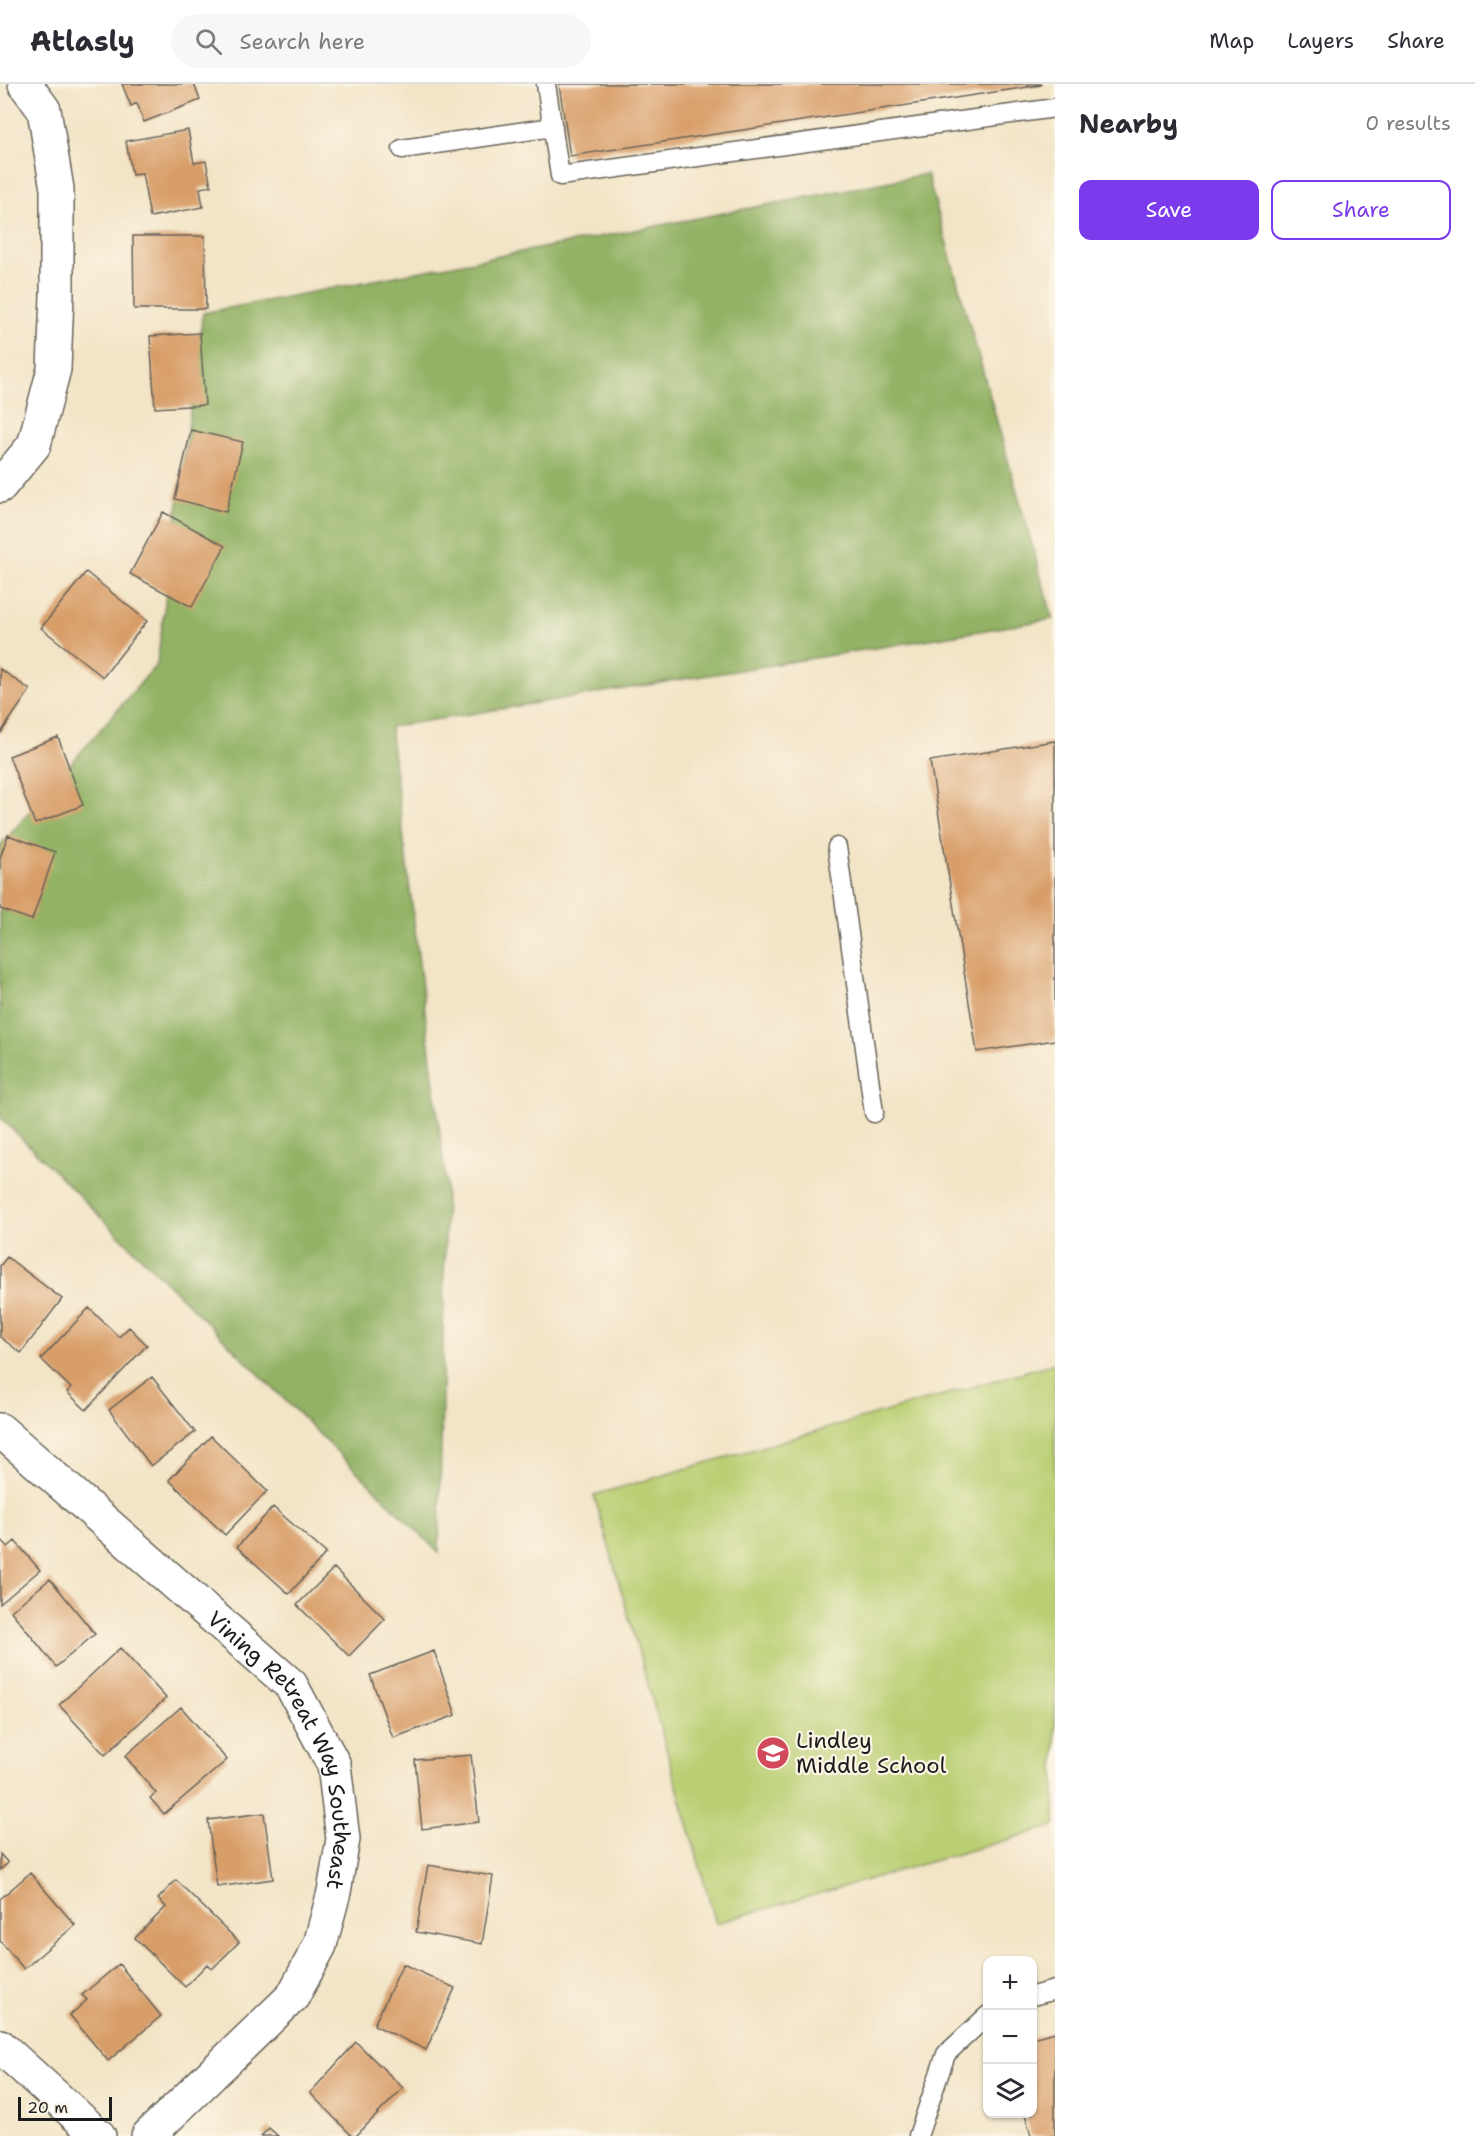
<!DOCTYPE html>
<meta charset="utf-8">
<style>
body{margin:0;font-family:"Shantell Sans",sans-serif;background:#f7f7f7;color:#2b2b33}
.controls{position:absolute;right:18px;bottom:18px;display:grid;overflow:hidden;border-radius:12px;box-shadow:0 2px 4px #0004}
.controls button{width:54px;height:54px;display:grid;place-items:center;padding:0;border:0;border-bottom:2px solid #e1e1e2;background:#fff;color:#2b2b33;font:30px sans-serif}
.scale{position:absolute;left:18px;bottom:15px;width:94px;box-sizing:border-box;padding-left:6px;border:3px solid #1c1c1c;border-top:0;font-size:16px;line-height:21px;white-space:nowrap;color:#1c1c1c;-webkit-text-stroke:4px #fcf5e5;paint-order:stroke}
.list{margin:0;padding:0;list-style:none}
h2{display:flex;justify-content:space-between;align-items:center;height:78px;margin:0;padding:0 24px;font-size:26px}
h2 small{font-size:20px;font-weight:400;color:#7c7c81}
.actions{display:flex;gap:12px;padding:18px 24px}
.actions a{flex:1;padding:14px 0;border:2px solid #7c3aed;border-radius:12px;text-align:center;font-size:21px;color:#7c3aed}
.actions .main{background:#7c3aed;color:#fff}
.icon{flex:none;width:33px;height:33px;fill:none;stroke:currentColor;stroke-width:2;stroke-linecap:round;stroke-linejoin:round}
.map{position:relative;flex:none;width:1055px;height:2052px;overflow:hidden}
header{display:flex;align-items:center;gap:36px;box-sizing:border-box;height:84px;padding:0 30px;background:#fff;border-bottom:2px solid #e1e1e2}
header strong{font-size:28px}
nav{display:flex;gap:33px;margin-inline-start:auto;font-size:21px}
.search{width:420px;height:54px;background:#f7f7f7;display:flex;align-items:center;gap:15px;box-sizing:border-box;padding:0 21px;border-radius:33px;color:#7c7c81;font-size:22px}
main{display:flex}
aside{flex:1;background:#fff}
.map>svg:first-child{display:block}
.green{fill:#bacf73;stroke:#6b7648;stroke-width:1.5}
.forest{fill:#93b265;stroke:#586740;stroke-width:1.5}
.building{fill:#d89e69}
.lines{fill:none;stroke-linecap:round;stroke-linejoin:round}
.lane-casing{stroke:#676258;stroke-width:21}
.street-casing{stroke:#676258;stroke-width:36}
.lane{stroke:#fff;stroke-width:18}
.street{stroke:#fff;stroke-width:33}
.labels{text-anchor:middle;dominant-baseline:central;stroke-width:4.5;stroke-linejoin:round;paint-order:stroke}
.poi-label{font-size:22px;fill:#1c1c1c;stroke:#fcf5e5;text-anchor:start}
.street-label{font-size:22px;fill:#1c1c1c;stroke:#fcf5e5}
</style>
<header>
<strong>Atlasly</strong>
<div class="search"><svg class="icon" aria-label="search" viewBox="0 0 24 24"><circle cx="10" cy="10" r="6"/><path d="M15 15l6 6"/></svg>Search here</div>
<nav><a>Map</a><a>Layers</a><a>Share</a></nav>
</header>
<main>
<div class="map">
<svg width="1055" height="2052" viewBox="0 0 1055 2052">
<rect width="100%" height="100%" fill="#fcf5e5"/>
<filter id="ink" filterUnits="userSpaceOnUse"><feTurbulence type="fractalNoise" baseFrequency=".0167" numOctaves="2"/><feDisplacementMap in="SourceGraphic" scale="12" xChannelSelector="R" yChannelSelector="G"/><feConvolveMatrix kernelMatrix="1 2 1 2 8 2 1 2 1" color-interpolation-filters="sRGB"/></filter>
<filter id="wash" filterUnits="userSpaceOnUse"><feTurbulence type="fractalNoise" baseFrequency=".008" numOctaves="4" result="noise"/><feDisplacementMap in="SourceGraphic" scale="24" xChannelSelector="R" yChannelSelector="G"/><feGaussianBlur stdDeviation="1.35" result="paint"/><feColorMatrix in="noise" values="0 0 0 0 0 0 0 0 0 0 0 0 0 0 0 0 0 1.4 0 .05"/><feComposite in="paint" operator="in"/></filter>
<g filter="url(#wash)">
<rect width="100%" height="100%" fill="#f2e4c6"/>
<path class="green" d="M1055,1279V1742L716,1839L594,1411Z"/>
<path class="forest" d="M927,90L1053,535L390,643L446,1099L439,1469L0,1033V762L157,580L203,229Z"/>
<g id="blocks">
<path class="building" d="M122,0H194L200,16L144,38L137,19L131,22Z
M559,0H1041V1L570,72Z
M188,46L194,79L206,77L211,102L200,104L203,123L150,133L142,89L132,91L126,57Z
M133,152H205L206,225H134Z
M200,249L205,321L155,324L150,252Z
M191,346L243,358L226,428L175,415Z
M163,428L225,462L192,523L130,490Z
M86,488L147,537L103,593L41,544Z
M0,585L30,606L0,650Z
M58,653L83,721L35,740L9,672Z
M1055,657V956L977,968L930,677Z
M8,751L55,768L32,836L0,825V774Z
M7,1173L62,1215L21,1269L0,1253V1182Z
M89,1224L119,1253L129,1243L147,1261L86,1326L67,1308L71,1304L41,1275Z
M152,1293L195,1348L151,1382L109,1326Z
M211,1352L267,1407L225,1451L169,1396Z
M273,1423L326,1469L289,1510L237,1463Z
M0,1454L8,1463L15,1457L40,1486L0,1520Z
M334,1484L385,1535L349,1572L297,1521Z
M50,1495L95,1550L56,1583L11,1527Z
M120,1564L166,1614L105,1671L59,1621Z
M434,1567L456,1631L393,1654L370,1591Z
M181,1623L227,1676L164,1730L150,1714L156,1709L125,1672Z
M471,1671L479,1738L422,1745L415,1676Z
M264,1729L273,1795L217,1803L208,1736Z
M0,1770L8,1779L0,1786Z
M428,1781L493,1792L482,1860L416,1848Z
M30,1789L75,1841L24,1885L0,1857V1815Z
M176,1796L239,1858L212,1885L207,1880L185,1903L135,1854L166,1823L158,1815Z
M119,1880L161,1932L108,1977L70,1931L87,1916L82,1911Z
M403,1880L455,1904L426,1966L374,1941Z
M1055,1948V2052H1031L1025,2030H1032V1954Z
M356,1958L403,2004L356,2052H352L310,2009Z
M269,2044L278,2052H261Z"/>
</g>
</g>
<g filter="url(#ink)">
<use href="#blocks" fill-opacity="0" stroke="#676258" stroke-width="1.5"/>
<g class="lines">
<defs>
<path id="lane" d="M546,0L560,92L1055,24
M402,65L553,43
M837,763L874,1029
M1032,1912L1055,1906
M918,2052L946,1970L988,1931"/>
<g id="street">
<path d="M0,402L34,361L54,285L57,212V105L44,26L25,0"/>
<path id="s1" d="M0,1346L291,1601L334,1681L343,1755L334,1808L320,1861L293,1912L148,2052"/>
<path d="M0,1962L99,2052"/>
</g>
</defs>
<use href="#lane" class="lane-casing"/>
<use href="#street" class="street-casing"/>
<use href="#lane" class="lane"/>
<use href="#street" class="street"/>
</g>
</g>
<defs>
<symbol id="school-disc" viewBox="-11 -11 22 22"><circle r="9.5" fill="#d1495b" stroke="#fcf5e5"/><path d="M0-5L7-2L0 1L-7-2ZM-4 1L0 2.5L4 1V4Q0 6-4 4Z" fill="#fff"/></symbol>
</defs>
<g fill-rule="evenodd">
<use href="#school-disc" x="754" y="1650" width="38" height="38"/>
</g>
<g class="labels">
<g class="poi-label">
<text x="796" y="1656">Lindley<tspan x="796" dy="25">Middle School</tspan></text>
</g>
<g class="street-label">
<text stroke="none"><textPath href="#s1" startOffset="442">Vining Retreat Way Southeast</textPath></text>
</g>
</g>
</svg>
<div class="controls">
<button>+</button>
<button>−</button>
<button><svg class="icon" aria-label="layers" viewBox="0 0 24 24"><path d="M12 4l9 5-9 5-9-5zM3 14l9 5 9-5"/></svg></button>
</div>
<div class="scale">20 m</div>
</div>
<aside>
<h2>Nearby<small>0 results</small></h2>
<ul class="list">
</ul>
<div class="actions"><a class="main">Save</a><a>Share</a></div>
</aside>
</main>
